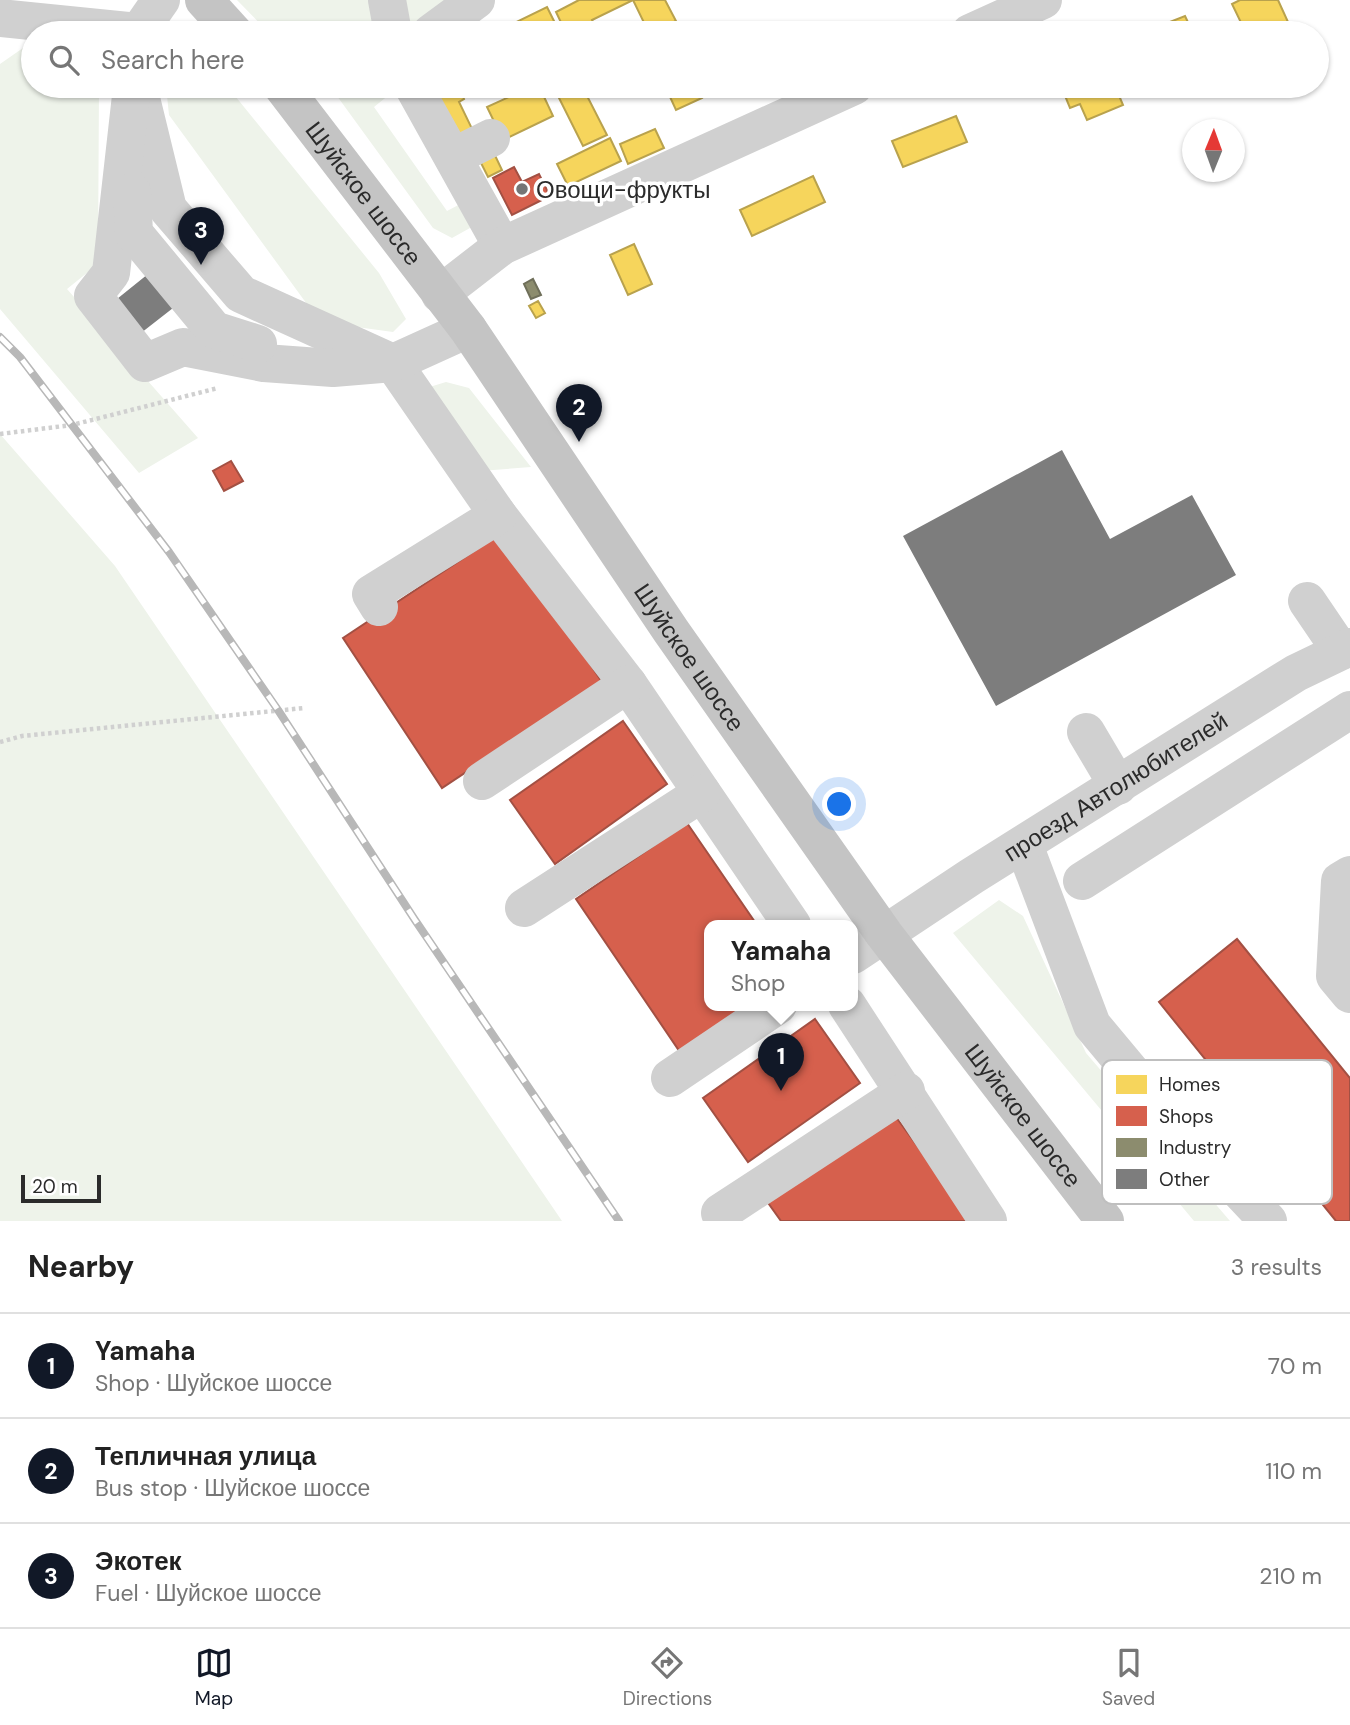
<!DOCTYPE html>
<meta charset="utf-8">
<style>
body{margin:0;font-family:"DM Sans",sans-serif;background:#f2f2f2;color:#222}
.compass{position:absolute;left:1182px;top:119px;width:63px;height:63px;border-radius:50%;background:#fff;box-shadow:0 2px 5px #0004;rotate:1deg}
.scale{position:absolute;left:21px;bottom:18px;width:80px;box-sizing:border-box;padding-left:7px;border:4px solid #2b2b2b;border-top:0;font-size:19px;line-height:24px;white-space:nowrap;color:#2b2b2b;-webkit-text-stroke:5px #fff;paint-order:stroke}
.you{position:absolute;left:840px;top:805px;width:24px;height:24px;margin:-18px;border:5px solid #fff;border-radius:50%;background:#1a73e8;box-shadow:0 0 0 10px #1a73e833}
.badge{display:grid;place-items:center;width:46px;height:46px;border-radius:50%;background:#111827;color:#fff;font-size:23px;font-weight:700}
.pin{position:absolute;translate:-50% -58px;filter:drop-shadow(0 2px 4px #0008)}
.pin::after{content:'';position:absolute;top:37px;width:24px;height:21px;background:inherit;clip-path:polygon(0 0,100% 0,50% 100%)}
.popup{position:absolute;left:704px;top:920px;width:154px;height:91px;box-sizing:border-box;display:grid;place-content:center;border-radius:14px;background:#fff;filter:drop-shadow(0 2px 5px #0005);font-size:23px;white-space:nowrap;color:#767676}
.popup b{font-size:26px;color:#222}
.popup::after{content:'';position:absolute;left:50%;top:100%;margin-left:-14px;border:14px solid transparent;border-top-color:#fff}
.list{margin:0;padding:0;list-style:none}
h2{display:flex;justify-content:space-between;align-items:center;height:91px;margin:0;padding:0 28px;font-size:30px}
h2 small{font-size:23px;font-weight:400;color:#767676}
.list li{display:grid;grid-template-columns:46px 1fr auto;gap:21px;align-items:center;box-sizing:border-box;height:105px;padding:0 28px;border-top:2px solid #e0e0e0}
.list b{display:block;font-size:26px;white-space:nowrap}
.list p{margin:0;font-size:23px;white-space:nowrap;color:#767676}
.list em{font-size:23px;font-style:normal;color:#767676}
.icon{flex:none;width:38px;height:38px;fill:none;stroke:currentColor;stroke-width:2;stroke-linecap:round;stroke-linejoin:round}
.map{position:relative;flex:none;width:1350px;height:1221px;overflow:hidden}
.search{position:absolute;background:#fff;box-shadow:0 2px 5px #0004;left:21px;right:21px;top:21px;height:77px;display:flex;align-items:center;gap:18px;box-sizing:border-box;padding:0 24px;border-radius:38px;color:#767676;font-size:26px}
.sheet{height:406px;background:#fff}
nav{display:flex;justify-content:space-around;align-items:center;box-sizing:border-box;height:98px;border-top:2px solid #e0e0e0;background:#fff;font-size:19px;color:#767676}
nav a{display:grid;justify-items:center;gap:4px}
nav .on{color:#111827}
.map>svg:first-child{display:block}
.green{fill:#eef3ea}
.homes{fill:#f6d55c;stroke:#b9a24d;stroke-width:2}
.shops{fill:#d6604d;stroke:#a35043;stroke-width:2}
.industry{fill:#8c8c6e;stroke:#6f6f5a;stroke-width:2}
.building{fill:#7d7d7d}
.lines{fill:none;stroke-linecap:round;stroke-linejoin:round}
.path{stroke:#d0d0d0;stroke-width:4.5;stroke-dasharray:3.5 3.5;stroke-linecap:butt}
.minor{stroke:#d0d0d0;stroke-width:38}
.major{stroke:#c4c4c4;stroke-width:38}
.rail-casing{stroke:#b8b8b8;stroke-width:8}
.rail{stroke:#fff;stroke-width:5;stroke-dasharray:16;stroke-linecap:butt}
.poi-dot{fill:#757575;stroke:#fff;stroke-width:2.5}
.labels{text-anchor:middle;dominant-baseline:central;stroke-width:7;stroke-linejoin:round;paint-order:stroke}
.poi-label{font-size:24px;fill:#2b2b2b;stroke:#fff;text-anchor:start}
.street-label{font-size:24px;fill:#2b2b2b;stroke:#fff}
.key{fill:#fff;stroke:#bfbfbf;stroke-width:2}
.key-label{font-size:19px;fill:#2b2b2b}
</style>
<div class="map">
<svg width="1350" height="1221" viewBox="0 0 1350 1221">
<rect width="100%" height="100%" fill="#fff"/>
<path class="green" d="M237,0H371L378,33H269Z
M401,0H453L410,33Z
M33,41V86H99L98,264L67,289L198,438L139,473L0,309V64Z
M166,86H227L379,273L406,319L393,332L320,322L169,115Z
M353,86H400L374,107L447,211L466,201L470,228L452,238L433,228L337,96Z
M446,382L469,388L531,467L480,471L423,389Z
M0,434L115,566L562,1221H0Z
M999,900L1023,916L1086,1053L1230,1221H1194L953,933Z"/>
<path class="homes" d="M579,0H633L592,20L599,33H566L556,12Z
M633,0H665L676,21L649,33Z
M1240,0H1278L1293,33H1246L1232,4Z
M547,7L560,33H494Z
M1185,16L1193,33H1142Z
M827,25L831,33H808Z
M427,86H478L462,94L464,99L459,102L476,137L457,147Z
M533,86H539L553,116L503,140L487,107Z
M553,86H582L607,135L583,146Z
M665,86H697L702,98L676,110Z
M1061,86H1115L1123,105L1087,120L1080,104L1070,108Z
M956,116L967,142L903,167L892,141Z
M655,129L664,148L628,164L620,144Z
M610,138L621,161L568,186L557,164Z
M490,145L502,170L488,177L476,153Z
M813,176L825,202L752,236L740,210Z
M634,244L652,284L628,295L610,255Z
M538,301L545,313L536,318L529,306Z"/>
<path class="shops" d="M514,167L522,182L539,174L550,196L512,215L493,178Z
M231,461L243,481L224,491L213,471Z
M503,532L602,682L442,788L343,638Z
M623,721L667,784L555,864L510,800Z
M687,823L757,925H709V1005H755L682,1055L576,899Z
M1237,939L1350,1078V1221H1336L1159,1002Z
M815,1019L860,1083L748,1162L703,1098Z
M890,1109L973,1221H781L766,1200Z"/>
<path class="industry" d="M533,279L541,295L531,299L524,284Z"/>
<path class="building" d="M153,270L182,301L141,333L117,299Z
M1062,450L1110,539L1192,495L1236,575L996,706L903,536Z"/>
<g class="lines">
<path class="path" d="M0,434L72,425L218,388
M0,742L22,736L304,708"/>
<g class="minor">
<path d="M387,0L393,33"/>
<path d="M0,18L138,32"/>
<path d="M138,33L161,0"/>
<path d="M431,33L476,0"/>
<path d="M970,33L1043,0"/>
<path d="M138,86L168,209L241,294L393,363L498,515L628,684L792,925"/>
<path d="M413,86L502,246"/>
<path d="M131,96L111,273L93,296L145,363L183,347L264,363L333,368L393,363L468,329"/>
<path d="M453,157L491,138"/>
<path d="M132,192L134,233L214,330L258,344"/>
<path d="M440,294L502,246L854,86"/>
<path d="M1307,601L1341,651"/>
<path d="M379,607L371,594L498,515"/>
<path d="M1086,732L1118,786"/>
<path d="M482,781L628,684"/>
<path d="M1024,845L1092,1025L1157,1103L1268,1221"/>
<path d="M1350,875L1340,881L1335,976L1350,994"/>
<path d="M1082,881L1350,710"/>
<path d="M524,908L702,793"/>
<path id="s1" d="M853,955L972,876L1296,673L1350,647"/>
<path d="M847,1005L988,1221"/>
<path d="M670,1078L778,1005"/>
<path d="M720,1213L906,1091"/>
</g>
<g class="major">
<path d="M204,0L234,33"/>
<path id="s2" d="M282,86L468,329L671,631L884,934L1105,1221"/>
</g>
<defs>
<path id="rail" d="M0,337L20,357L169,552L278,710L415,920L619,1221"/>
</defs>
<use href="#rail" class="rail-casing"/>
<use href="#rail" class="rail"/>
</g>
<circle class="poi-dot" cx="522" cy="189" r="7"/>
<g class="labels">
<g class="poi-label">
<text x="536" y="189">Овощи-фрукты</text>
</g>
<g class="street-label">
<text stroke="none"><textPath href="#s2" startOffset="135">Шуйское шоссе</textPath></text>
<text stroke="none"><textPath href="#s2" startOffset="702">Шуйское шоссе</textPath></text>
<text stroke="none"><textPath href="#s1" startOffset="312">проезд Автолюбителей</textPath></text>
<text stroke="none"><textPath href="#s2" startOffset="1269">Шуйское шоссе</textPath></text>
</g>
</g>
<rect x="1102" y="1060" width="230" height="144" rx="10" class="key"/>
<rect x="1116" y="1075" width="31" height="19" fill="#f6d55c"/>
<rect x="1116" y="1106" width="31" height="20" fill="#d6604d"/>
<rect x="1116" y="1138" width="31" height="19" fill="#8c8c6e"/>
<rect x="1116" y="1169" width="31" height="20" fill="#7d7d7d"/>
<g class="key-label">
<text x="1159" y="1091">Homes</text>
<text x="1159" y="1123">Shops</text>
<text x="1159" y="1154">Industry</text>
<text x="1159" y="1186">Other</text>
</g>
</svg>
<svg class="compass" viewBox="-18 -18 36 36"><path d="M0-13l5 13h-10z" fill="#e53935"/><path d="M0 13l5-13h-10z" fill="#767676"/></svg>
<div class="scale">20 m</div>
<div class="you"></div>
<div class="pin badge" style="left:781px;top:1091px">1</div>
<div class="popup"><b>Yamaha</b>Shop</div>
<div class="pin badge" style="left:579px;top:442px">2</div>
<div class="pin badge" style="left:201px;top:265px">3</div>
<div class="search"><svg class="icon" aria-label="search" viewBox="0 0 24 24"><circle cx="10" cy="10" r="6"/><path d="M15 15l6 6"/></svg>Search here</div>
</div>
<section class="sheet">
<h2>Nearby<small>3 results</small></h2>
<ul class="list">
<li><span class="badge">1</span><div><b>Yamaha</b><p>Shop · Шуйское шоссе</p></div><em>70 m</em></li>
<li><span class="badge">2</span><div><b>Тепличная улица</b><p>Bus stop · Шуйское шоссе</p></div><em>110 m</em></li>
<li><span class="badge">3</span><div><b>Экотек</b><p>Fuel · Шуйское шоссе</p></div><em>210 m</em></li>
</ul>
</section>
<nav>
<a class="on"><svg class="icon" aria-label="map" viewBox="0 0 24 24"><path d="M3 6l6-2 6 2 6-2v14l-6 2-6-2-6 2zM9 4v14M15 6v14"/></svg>Map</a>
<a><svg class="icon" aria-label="directions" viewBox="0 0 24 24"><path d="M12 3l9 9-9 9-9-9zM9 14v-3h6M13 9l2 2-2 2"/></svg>Directions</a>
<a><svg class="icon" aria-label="saved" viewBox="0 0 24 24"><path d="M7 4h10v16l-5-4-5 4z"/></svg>Saved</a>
</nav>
